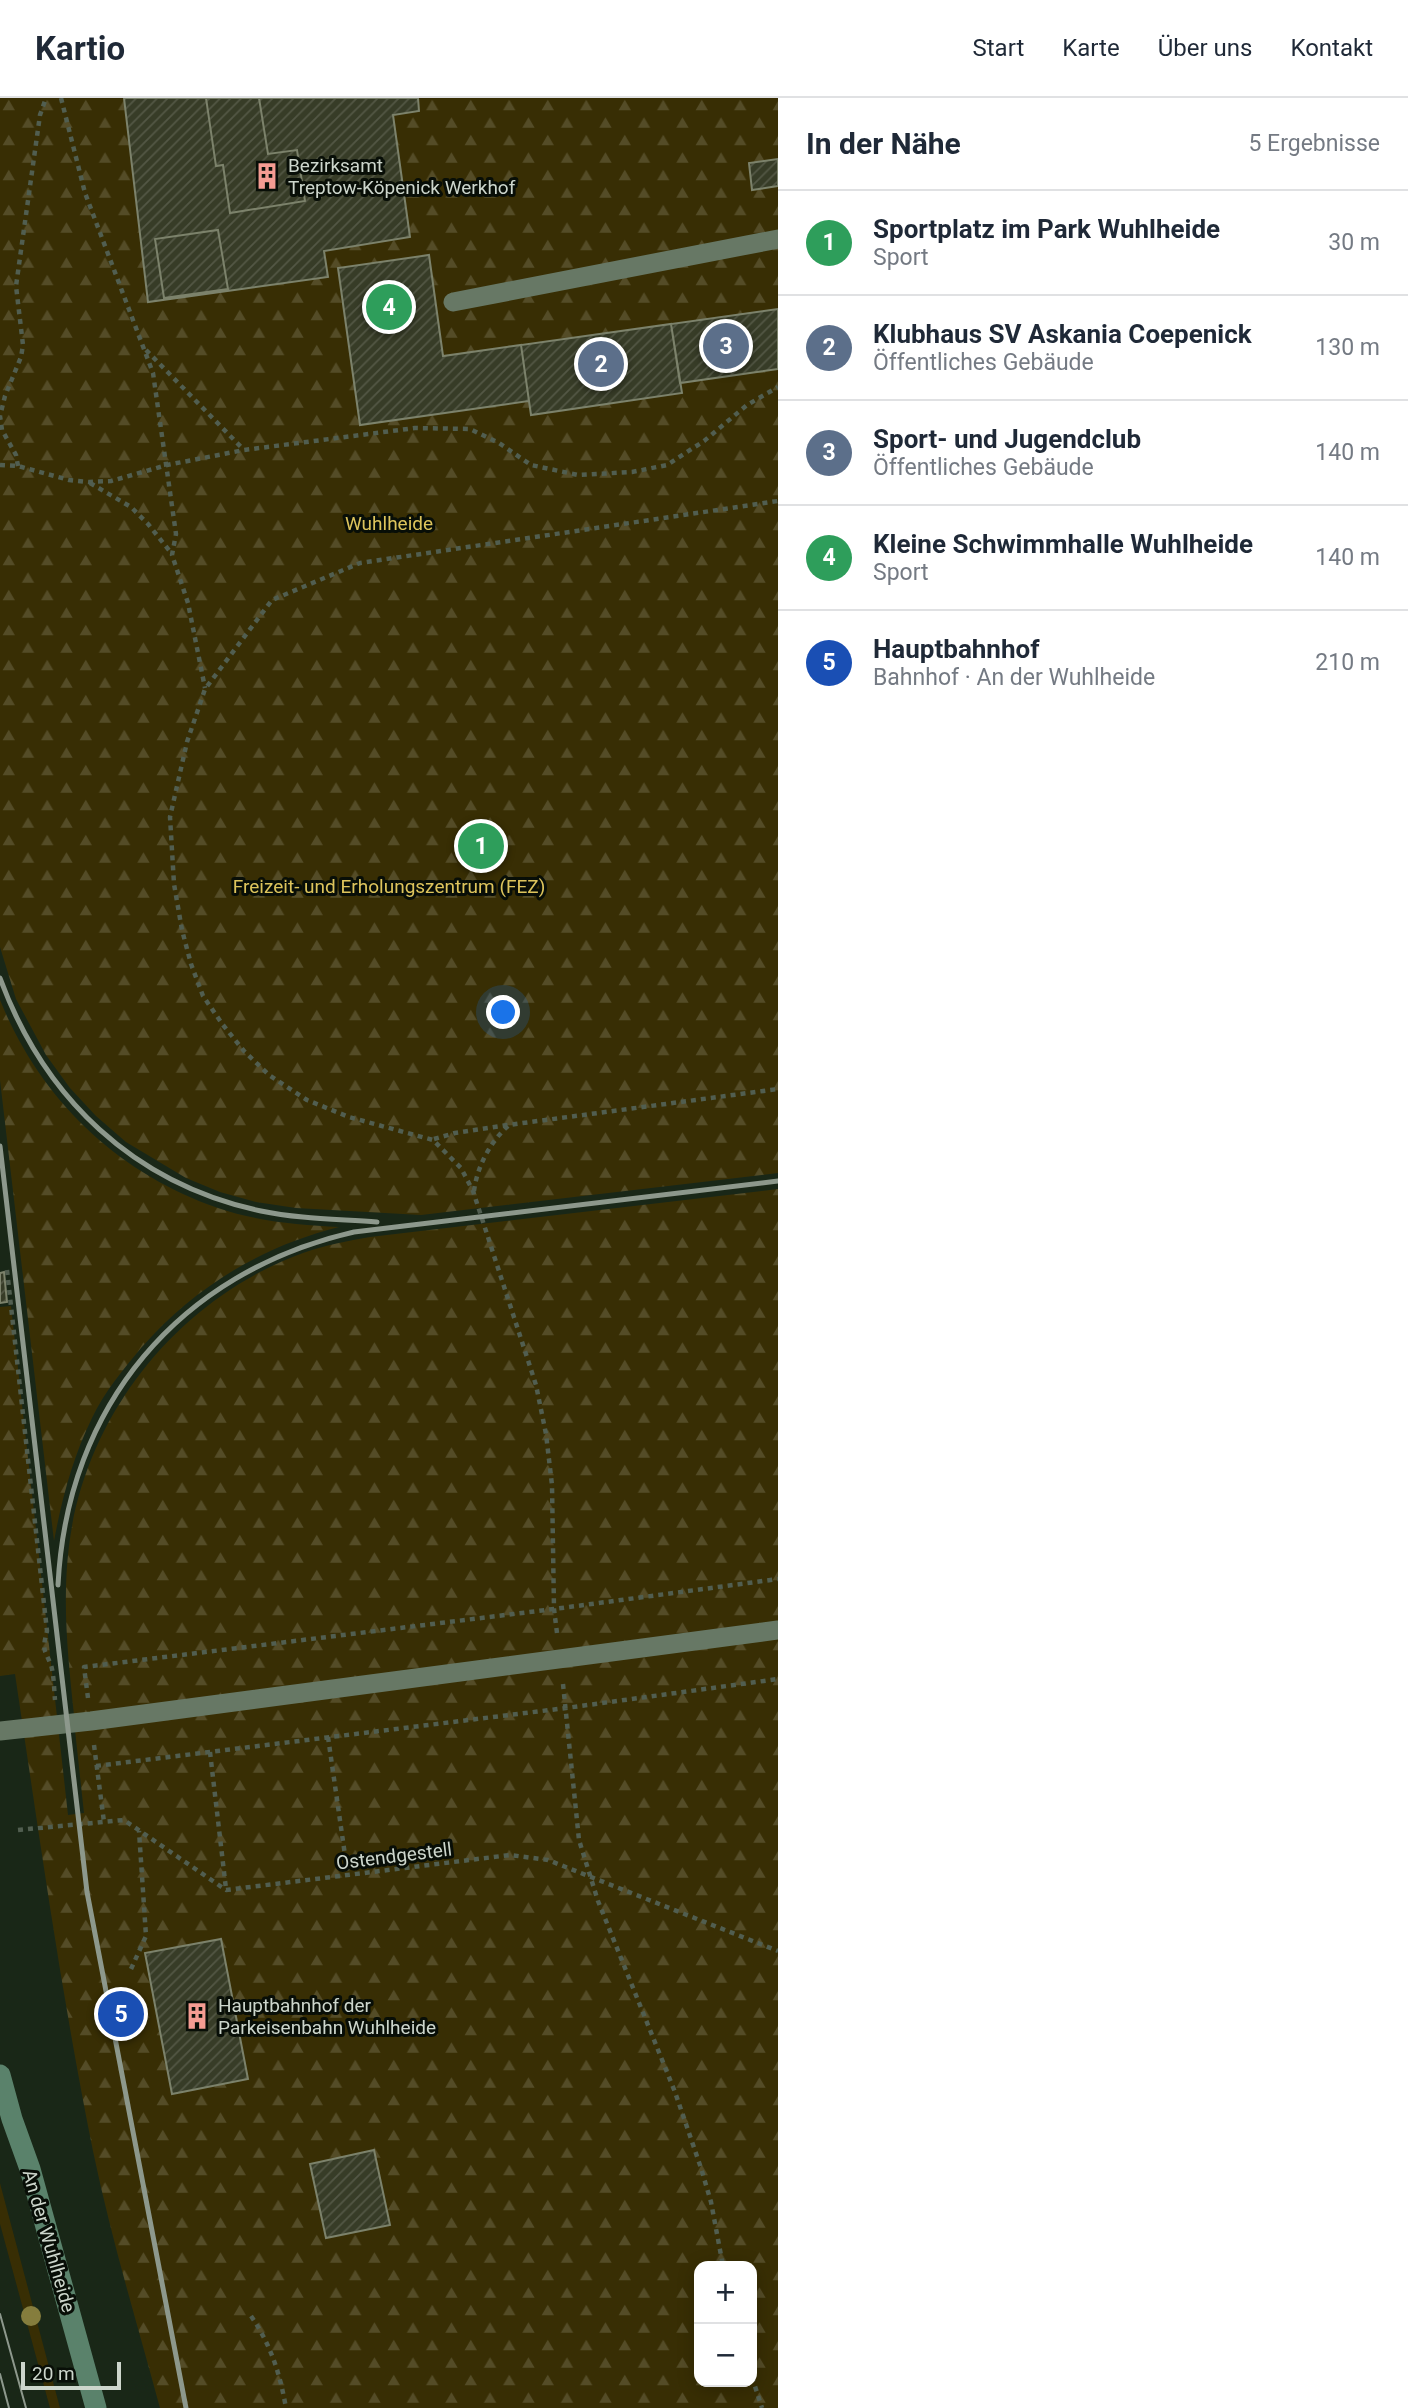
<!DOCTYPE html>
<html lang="de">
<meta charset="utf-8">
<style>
body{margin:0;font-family:Roboto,sans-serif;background:#f6f6f7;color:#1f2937}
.controls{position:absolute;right:21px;bottom:21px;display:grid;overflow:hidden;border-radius:14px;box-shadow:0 4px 18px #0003}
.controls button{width:63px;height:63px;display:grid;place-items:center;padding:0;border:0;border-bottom:2px solid #e0e1e3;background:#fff;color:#1f2937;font:35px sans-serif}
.scale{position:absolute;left:21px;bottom:18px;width:100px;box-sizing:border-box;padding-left:7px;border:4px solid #cdd6cc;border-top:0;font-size:19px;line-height:24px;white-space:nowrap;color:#cdd6cc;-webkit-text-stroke:5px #080e07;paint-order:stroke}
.you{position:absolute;left:504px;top:915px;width:24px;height:24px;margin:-18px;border:5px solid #fff;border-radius:50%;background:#1a73e8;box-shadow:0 0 0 10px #1a73e833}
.badge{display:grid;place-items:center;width:46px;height:46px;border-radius:50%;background:#b45309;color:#fff;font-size:23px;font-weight:700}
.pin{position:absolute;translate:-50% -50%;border:4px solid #fff;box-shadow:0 2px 7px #0006}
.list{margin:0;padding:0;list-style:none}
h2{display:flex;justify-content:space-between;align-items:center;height:91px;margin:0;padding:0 28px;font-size:30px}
h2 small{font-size:23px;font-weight:400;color:#747a83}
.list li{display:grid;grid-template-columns:46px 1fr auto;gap:21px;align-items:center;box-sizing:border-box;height:105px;padding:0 28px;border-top:2px solid #e0e1e3}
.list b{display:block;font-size:26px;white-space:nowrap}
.list p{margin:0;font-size:23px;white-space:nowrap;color:#747a83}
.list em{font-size:23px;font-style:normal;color:#747a83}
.map{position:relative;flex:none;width:778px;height:2310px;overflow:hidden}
header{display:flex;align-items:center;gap:42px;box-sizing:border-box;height:98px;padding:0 35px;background:#fff;border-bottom:2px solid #e0e1e3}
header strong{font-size:33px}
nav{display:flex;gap:38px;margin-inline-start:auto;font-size:24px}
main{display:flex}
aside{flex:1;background:#fff}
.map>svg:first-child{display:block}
.green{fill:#382e04}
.forest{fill:url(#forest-firs);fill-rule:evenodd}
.building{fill:url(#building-hatch);stroke:#7c826b;stroke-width:2}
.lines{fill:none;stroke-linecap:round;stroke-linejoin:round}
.path{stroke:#515e50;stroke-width:4.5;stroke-dasharray:5 5;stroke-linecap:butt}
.lane{stroke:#677865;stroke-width:19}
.secondary{stroke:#5a826b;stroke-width:21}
.tram{stroke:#8d988c;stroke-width:2}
.rail{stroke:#8d988c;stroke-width:5}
.tree{fill:#857d3d}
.labels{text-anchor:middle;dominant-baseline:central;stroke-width:6;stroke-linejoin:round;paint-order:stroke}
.poi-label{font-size:19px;fill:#cdd6cc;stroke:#080e07;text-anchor:start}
.park-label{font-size:19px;fill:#ddc45c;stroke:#080e07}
.street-label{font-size:19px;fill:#cdd6cc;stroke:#080e07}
</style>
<header>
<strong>Kartio</strong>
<nav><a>Start</a><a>Karte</a><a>Über uns</a><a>Kontakt</a></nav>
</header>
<main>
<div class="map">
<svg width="778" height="2310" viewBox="0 0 778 2310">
<defs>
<pattern id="forest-firs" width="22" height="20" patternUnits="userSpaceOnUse" patternTransform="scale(1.75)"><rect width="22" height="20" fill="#382e04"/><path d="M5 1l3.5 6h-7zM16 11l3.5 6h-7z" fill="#544c27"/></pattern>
<pattern id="building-hatch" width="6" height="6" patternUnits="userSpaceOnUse" patternTransform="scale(1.75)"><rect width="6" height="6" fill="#373c27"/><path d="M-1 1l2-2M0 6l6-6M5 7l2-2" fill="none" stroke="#535745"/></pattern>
</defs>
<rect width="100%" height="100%" fill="#192717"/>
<path class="green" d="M0,2085L1,2089L60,2310H50L0,2126Z"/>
<path class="forest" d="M0,0H778V1075L421,1117L296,1110L256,1104L220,1094L186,1080L126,1044L96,1018L70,990L46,957L16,901L0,849Z
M0,902C40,1001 117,1075 218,1110C256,1123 298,1127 339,1129C260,1149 195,1189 141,1250C123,1272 104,1294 92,1320C73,1359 62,1400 54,1443L0,982Z
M778,1091V1524L74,1617C68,1560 62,1505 69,1448C85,1316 179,1200 303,1155C325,1147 348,1143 370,1139Z
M11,1208L68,1717L84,1715L75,1632L778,1539V2310H160C137,2225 111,2140 93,2053C61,1895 39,1736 15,1576L0,1578V1209ZM699,2168H752V2284H699Z"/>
<path class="building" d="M124,0H418L419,13L393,17L410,139L324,153L328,179L148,204Z
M206,0H259L268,56L297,52L305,103L230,115L223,67L216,68Z
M778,61V88L752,92L749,65Z
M218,132L228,191L164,200L155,141Z
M429,157L443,258L521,247L529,303L360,327L338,170Z
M778,211V271L680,285L671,226Z
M671,226L682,295L531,317L521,247Z
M4,1174L7,1204L0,1205V1175Z
M221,1841L248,1981L172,1996L145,1855Z
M374,2052L390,2127L326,2140L310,2066Z"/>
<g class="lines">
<path class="path" d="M61,0L85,95L153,275L176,436L172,457L188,505L205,590
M146,252L243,351
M0,367L18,368L69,382L89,384L111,383L167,367L244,352L415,330L470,331L499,345L531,367L578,377L632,374L667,367L704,343L747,307L778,289
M18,368L16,357L2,332L0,318L5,298L21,259L23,247L16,188L40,17L46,0
M90,385L131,409L148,426L172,456
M434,1041L455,1035L508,1027L778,991
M474,1093C477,1069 490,1044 508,1028
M7,1172L47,1533C42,1553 44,1550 51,1567C54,1577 54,1591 55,1602
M557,1535L554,1511L552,1387L546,1336L536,1287L473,1093L461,1070L433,1042L349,1019L307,1002L269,977L244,953L223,927L203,898L191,866L182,832L174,786L170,719L187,644L205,591L272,502L360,465L778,403
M563,1586L579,1742L598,1803L675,1994L701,2070L711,2104L723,2168
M88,1600L84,1569L554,1511L778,1481
M328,1639L348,1778
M94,1647L104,1724
M210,1654L226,1791
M96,1668L566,1610L778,1581
M18,1732L124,1722L226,1792L510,1757L548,1762L778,1853
M131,1871L146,1838L139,1733
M251,2218C271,2247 280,2276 286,2310
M752,2279L762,2310"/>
<path class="lane" d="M453,204L778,141
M0,1633L91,1623L778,1532"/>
<path class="secondary" d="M0,1977L12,2021L30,2071L96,2310"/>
<path class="tram" d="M0,2216L26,2310
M0,2276L9,2310"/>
<path class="rail" d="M0,880C44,1000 134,1086 261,1113C299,1121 338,1121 377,1124
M0,1048L87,1794L186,2310
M58,1487C67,1308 179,1174 354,1134L778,1083"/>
</g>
<circle class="tree" cx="31" cy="2218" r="10"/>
<defs>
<symbol id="building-bare" viewBox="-9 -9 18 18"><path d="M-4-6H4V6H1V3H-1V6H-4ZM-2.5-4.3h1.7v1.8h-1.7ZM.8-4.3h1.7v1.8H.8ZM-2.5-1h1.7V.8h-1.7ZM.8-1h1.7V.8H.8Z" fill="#f59c92" stroke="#080e07" stroke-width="2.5" paint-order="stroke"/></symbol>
</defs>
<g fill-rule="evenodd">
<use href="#building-bare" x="248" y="59" width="38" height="38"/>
<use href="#building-bare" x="178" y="1899" width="38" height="38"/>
</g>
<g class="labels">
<g class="poi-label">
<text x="288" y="67">Bezirksamt<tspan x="288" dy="22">Treptow-Köpenick Werkhof</tspan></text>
<text x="218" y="1907">Hauptbahnhof der<tspan x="218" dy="22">Parkeisenbahn Wuhlheide</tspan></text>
</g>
<g class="park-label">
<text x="389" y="425">Wuhlheide</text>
<text x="389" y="788">Freizeit- und Erholungszentrum (FEZ)</text>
</g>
<g class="street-label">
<text transform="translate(394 1758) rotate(-7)">Ostendgestell</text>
<text transform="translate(49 2143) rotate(74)">An der Wuhlheide</text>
</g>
</g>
</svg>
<div class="controls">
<button>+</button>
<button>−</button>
</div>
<div class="scale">20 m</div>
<div class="you"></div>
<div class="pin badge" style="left:481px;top:748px;background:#2e9e5b">1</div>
<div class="pin badge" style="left:601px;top:266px;background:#5c6f8a">2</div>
<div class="pin badge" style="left:726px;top:248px;background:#5c6f8a">3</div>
<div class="pin badge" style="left:389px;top:209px;background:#2e9e5b">4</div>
<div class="pin badge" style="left:121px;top:1916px;background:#1a4fb4">5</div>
</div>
<aside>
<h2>In der Nähe<small>5 Ergebnisse</small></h2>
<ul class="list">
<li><span class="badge" style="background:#2e9e5b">1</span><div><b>Sportplatz im Park Wuhlheide</b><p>Sport</p></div><em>30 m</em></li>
<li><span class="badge" style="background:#5c6f8a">2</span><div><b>Klubhaus SV Askania Coepenick</b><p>Öffentliches Gebäude</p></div><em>130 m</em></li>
<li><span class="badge" style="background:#5c6f8a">3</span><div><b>Sport- und Jugendclub</b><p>Öffentliches Gebäude</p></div><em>140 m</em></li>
<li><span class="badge" style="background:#2e9e5b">4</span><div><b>Kleine Schwimmhalle Wuhlheide</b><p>Sport</p></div><em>140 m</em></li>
<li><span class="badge" style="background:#1a4fb4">5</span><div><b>Hauptbahnhof</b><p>Bahnhof · An der Wuhlheide</p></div><em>210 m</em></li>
</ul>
</aside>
</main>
